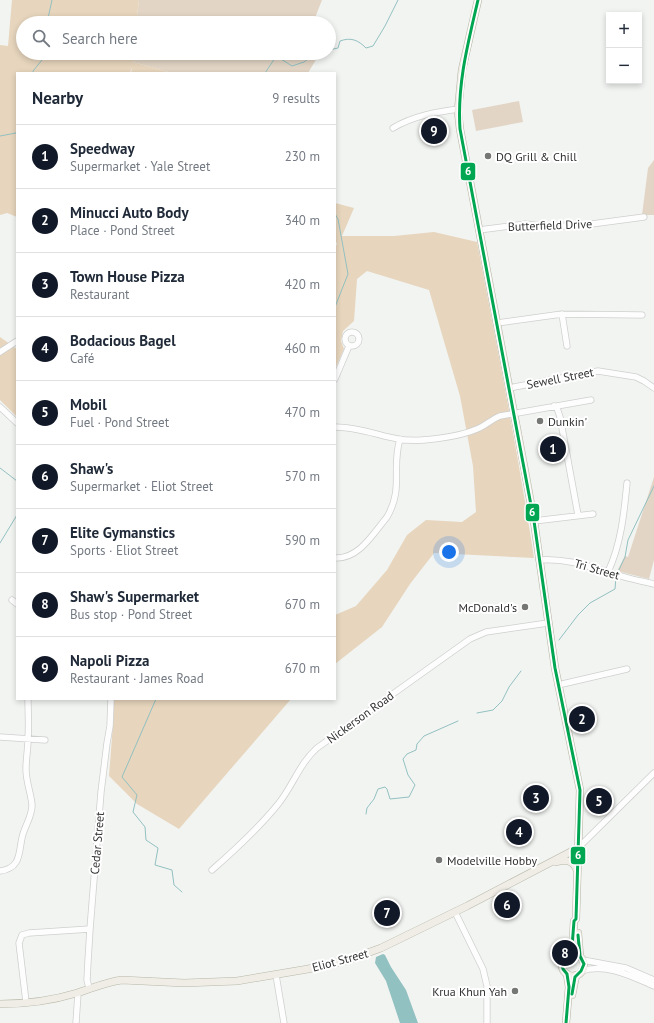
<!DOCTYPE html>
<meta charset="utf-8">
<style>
body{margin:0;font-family:"PT Sans",sans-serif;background:#f2f2f3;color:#1f2937}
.controls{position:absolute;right:12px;top:12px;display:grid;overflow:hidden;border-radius:0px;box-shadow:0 2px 6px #0003}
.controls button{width:36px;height:36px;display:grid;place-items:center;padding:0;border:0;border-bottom:1px solid #e0e1e3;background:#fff;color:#1f2937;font:20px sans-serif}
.you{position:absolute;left:449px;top:552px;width:14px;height:14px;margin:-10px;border:3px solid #fff;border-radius:50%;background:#1a73e8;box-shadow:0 0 0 6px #1a73e833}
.badge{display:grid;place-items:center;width:26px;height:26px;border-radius:50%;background:#111827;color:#fff;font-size:13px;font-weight:700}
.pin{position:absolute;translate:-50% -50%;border:2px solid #fff;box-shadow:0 1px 4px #0006}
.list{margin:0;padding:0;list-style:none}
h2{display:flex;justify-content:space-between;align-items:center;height:52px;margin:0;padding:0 16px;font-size:17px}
h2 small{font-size:13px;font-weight:400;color:#747a83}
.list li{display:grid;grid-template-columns:26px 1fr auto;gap:12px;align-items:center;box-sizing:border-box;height:64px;padding:0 16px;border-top:1px solid #e0e1e3}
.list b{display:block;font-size:15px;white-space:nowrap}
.list p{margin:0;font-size:13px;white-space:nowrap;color:#747a83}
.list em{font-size:13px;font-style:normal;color:#747a83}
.icon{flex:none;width:22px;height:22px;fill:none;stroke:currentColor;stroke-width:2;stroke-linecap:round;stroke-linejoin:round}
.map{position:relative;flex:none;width:654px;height:1023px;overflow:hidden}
.search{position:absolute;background:#fff;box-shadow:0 2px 6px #0003;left:16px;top:16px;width:320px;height:44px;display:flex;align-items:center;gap:10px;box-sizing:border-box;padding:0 14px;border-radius:22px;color:#747a83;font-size:15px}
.panel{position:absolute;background:#fff;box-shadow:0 2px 6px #0003;left:16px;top:72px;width:320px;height:628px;border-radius:0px}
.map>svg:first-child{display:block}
.green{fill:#e2d5c5}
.forest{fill:#e7d5bd}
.water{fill:#92c1c1}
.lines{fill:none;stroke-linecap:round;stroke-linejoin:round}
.stream{stroke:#92c1c1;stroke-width:1}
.minor-casing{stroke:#ced0ce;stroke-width:7}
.major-casing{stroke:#b8b7a8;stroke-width:8}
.minor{stroke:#fdfdfd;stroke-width:5.5}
.major{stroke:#efede6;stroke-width:7}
.bus-1-casing{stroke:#fff;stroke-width:6}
.bus-1{stroke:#00a651;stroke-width:3}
.poi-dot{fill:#757774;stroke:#fff;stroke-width:1.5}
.labels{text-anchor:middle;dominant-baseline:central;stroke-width:4;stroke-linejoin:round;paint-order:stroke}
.poi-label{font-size:12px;fill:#313331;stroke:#fff;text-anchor:start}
.street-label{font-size:12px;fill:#313331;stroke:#fff}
.line-badge{stroke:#fff;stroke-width:1.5}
.badge-label{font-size:11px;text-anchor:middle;font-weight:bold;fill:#fff}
</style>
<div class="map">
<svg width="654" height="1023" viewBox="0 0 654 1023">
<rect width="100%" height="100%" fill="#f2f4f1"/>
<path class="green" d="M139,0H322L313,23H136Z
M134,53H303L317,58L308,73H172L133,62Z
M519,101L523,122L476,131L472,110Z
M654,160V215H642L648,168Z
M654,477V560L649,579L617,571L625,556L628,557Z"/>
<path class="forest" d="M12,0H139L136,23H23V53H134L133,62L172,73H131L132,67L130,73H17V217L7,213L0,215V45L8,46Z
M335,203L354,208L342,236H394L434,232L477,242C497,347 518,452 534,558L434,553L410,584L382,627L335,664V615L356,606L387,570L407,535L426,520L462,522L476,512L473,466L460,396L429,290L367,271L357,279L354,321L343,331L341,341L344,349L335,369V249L337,243L335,242Z
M0,337L17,349V417L0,400Z
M113,699H291L179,829L137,804L109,776L114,711Z"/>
<path class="water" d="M383,954L385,955L391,967L406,990L418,1023H400L386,981L375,963L376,957Z"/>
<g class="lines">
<path class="stream" d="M47,23L52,0
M329,50L338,48L340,41C351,37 358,40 366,48L373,46L385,26L398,0
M33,73V71L42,60V53
M265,73L275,58L281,59L292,66L304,62L316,53
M0,136L16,133L17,130
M335,214L338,219L348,274L335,307
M0,468L17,481
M0,543L17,515
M618,572L625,557L628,540L654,486
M559,640L578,615L590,603L615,589L616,577
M156,699L122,777L137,795L133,812L145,827L146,840L158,848L155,865L172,870L174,885L182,892
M477,713L493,710L502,701L509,687L521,671
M366,814L367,808L374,799L378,789L385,787L387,789L390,799L409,797L415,785L408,775L403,759L407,754L416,750L417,744L424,736L458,721"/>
<defs>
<path id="minor" d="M393,128C413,116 436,112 458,109
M479,230L526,224L549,227L584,225L644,217
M562,314L567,346
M497,323L562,314L642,315
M345 339a7 7 0 1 1 14 0a7 7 0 1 1-14 0Z
M0,352L17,341
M335,379L349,346
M509,388L598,371L636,377L644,381L654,388
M554,406L557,408L560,417L578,515
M0,407L17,423
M335,427C357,427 377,435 398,439C417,443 459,437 477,429C485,426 492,419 500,416L591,400
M534,521L593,514
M335,558C359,559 373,534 387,517C404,488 391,468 400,439
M539,560C569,558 590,567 618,575C629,579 642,581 654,584
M608,572C621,544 624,514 627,483
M12,600L17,604
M558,685L627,669
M0,737L45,740
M578,848L654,773
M212,870C236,849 259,828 279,803C293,785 300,763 317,748L470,639L486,632L548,623
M0,871C23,868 18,850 23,834C26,824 32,816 32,805C31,793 26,782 26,769C26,759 28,749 28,739C29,725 28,712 28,699
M455,912L483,969L487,986V1023
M583,960L626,968L654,980
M581,971C607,963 631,976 654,986
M276,975L284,1023
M89,988L87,980L88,961L90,929L101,792L107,743L110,726L111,699
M26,1002L19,943L22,935L29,933L90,929
M76,1023L78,993"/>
<path id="major" d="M478,0L462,70L458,111L460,129L524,466L534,521L555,668L580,790L576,919L574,921L573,941L568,955
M556,862C566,859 573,860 577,870
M578,933L580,957
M562 965a11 11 0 1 1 22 0a11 11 0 1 1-22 0Z
M572,995L576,975
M0,1004C24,1004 54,1000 77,993C93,988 106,982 122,980L184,983L237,981L308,969L348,960L381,948L467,906L578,848
M566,1023L569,987L567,974"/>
</defs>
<use href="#minor" class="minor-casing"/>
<use href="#major" class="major-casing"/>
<use href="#minor" class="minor"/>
<use href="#major" class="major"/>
<defs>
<path id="bus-1" d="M478,0C468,43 457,84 460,129L534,521L555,668L580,790L576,919L574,921L572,947L571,950L563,959L562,965L563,969L567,974L569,987L566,1023
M572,994L575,977L581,971L584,964L580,956L578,935"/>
</defs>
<use href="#bus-1" class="bus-1-casing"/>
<use href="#bus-1" class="bus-1"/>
</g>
<g class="poi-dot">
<circle cx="488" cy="156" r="4"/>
<circle cx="540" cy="421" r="4"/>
<circle cx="525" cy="607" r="4"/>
<circle cx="439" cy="860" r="4"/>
<circle cx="515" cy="991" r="4"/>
</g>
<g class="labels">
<g class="poi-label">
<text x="496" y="156">DQ Grill &amp; Chill</text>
<text x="548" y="421">Dunkin'</text>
<text x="517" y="607" text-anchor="end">McDonald's</text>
<text x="447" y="860">Modelville Hobby</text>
<text x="507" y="991" text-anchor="end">Krua Khun Yah</text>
</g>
<g class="street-label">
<text transform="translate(550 225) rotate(-2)">Butterfield Drive</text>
<text transform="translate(560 378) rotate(-11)">Sewell Street</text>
<text transform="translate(597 569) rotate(16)">Tri Street</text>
<text transform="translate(360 717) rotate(-36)">Nickerson Road</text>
<text transform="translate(97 843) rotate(-85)">Cedar Street</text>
<text transform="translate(340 960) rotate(-15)">Eliot Street</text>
</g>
</g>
<g class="line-badge">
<rect x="460" y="162" width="16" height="19" rx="4" fill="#00a651"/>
<rect x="525" y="503" width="15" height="19" rx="4" fill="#00a651"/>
<rect x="570" y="846" width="16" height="19" rx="4" fill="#00a651"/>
</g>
<g class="badge-label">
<text x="468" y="175">6</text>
<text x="532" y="516">6</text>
<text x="578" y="859">6</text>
</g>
</svg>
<div class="controls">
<button>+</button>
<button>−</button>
</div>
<div class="you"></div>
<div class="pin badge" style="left:553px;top:449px">1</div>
<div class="pin badge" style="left:582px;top:719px">2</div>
<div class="pin badge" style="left:536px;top:798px">3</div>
<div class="pin badge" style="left:519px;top:832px">4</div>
<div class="pin badge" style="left:599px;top:801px">5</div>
<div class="pin badge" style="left:507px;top:905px">6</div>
<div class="pin badge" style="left:387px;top:913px">7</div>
<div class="pin badge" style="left:565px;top:953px">8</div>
<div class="pin badge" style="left:434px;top:131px">9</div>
<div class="search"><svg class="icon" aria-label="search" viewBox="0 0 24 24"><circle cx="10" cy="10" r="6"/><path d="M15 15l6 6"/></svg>Search here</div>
<section class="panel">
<h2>Nearby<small>9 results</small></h2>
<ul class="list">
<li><span class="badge">1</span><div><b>Speedway</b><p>Supermarket · Yale Street</p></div><em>230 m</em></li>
<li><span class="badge">2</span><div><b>Minucci Auto Body</b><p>Place · Pond Street</p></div><em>340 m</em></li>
<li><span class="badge">3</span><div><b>Town House Pizza</b><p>Restaurant</p></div><em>420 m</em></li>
<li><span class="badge">4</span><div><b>Bodacious Bagel</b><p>Café</p></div><em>460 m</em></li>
<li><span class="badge">5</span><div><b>Mobil</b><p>Fuel · Pond Street</p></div><em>470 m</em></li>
<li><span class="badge">6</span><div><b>Shaw's</b><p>Supermarket · Eliot Street</p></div><em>570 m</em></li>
<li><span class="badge">7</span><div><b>Elite Gymanstics</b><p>Sports · Eliot Street</p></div><em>590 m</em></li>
<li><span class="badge">8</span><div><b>Shaw's Supermarket</b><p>Bus stop · Pond Street</p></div><em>670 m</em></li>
<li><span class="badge">9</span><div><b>Napoli Pizza</b><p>Restaurant · James Road</p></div><em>670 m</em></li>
</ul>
</section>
</div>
